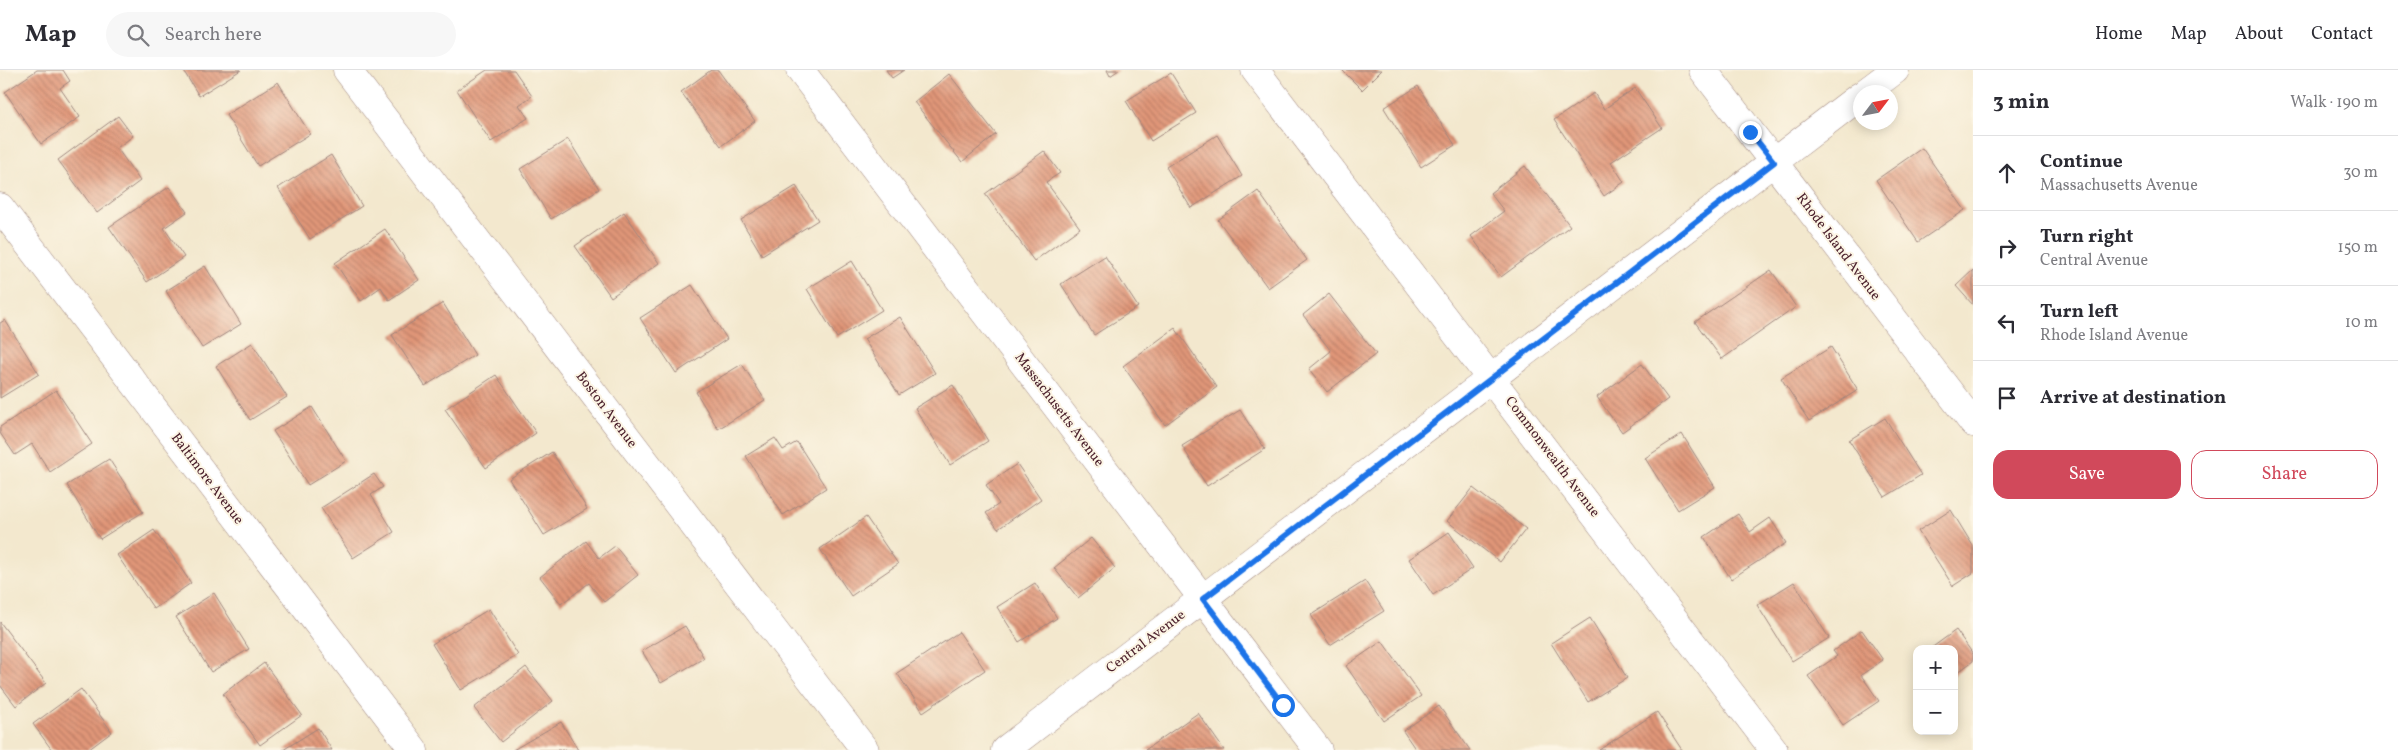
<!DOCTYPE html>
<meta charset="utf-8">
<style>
body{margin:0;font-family:Vollkorn,serif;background:#f7f7f7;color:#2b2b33}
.controls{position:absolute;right:15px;bottom:15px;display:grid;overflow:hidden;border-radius:10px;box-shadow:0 2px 12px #0003}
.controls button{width:45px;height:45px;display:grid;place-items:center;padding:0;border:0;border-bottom:1px solid #e1e1e2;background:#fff;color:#2b2b33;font:25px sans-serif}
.compass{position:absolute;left:1853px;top:15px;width:45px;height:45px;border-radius:50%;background:#fff;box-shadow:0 2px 12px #0003;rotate:58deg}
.stop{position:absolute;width:15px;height:15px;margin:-11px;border:4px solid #1a73e8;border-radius:50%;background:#fff}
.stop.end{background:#1a73e8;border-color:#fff;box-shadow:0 1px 5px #0008}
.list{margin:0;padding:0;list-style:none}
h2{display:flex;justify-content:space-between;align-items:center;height:65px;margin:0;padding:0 20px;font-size:21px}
h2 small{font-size:16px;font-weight:400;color:#7c7c81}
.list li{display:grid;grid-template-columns:32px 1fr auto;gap:15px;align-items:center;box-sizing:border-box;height:75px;padding:0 20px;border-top:1px solid #e1e1e2}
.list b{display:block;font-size:19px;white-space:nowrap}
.list p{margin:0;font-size:16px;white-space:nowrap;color:#7c7c81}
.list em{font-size:16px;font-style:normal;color:#7c7c81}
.actions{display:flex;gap:10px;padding:15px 20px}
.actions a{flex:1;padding:11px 0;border:1px solid #d1495b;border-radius:15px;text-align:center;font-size:18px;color:#d1495b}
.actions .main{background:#d1495b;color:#fff}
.icon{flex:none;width:28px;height:28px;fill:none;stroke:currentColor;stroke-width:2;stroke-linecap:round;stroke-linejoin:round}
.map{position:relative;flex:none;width:1973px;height:680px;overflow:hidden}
header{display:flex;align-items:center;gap:30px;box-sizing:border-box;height:70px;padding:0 25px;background:#fff;border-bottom:1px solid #e1e1e2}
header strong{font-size:24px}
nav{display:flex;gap:28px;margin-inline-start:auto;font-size:18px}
.search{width:350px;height:45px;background:#f7f7f7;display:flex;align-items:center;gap:12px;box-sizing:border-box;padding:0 18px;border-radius:28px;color:#7c7c81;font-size:19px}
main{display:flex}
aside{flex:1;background:#fff}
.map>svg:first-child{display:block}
.building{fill:url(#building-back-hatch)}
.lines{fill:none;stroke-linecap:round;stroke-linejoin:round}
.street-casing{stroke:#9e847c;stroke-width:29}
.street{stroke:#fff;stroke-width:28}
.route{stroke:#1a73e8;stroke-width:6}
.labels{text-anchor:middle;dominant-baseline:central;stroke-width:4;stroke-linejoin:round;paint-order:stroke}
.street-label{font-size:14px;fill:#4a1f2b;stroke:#fcf5e5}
</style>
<header>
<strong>Map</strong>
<div class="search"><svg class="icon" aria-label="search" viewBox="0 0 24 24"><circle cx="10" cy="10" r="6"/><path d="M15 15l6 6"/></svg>Search here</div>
<nav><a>Home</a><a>Map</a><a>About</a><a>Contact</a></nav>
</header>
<main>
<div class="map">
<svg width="1973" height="680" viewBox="0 0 1973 680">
<defs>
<pattern id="building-back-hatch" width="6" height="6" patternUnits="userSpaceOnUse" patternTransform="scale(1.25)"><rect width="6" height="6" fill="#e09678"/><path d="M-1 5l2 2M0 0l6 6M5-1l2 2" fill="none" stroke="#b87a63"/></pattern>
</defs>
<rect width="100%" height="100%" fill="#fcf5e5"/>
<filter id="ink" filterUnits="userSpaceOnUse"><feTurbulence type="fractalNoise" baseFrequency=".02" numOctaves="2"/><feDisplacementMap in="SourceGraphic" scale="10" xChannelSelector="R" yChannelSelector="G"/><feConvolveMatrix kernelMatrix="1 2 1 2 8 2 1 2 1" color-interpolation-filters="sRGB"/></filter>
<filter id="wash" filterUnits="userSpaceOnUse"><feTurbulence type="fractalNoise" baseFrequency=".0096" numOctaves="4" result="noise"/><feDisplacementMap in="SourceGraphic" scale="20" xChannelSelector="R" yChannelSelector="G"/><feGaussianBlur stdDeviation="1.12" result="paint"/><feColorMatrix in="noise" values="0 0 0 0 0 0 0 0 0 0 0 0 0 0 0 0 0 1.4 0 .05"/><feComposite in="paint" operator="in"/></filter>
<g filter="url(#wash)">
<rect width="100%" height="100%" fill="#f3e8ce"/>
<g id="blocks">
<path class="building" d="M37,0H63L70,11L60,18L80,47L41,74L5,22Z
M183,0H241L199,26Z
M487,0H514L532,26L519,35L528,48L491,72L457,20Z
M711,0H718L755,51L721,76L681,22Z
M886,0H904L892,8Z
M1107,0H1119L1110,6Z
M1342,0H1382L1362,20Z
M1171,3L1196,43L1151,71L1126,31Z
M949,4L996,64L962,92L914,32Z
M278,12L310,64L258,96L226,45Z
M1418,16L1455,75L1421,97L1384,38Z
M1635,18L1662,58L1611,92L1624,112L1604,126L1554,50L1594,23L1604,39Z
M118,46L133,66L117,78L140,111L97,143L58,90Z
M1217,65L1242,106L1191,138L1166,97Z
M568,69L599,119L551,149L520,99Z
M1922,78L1965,140L1918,172L1876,110Z
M1044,81L1060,103L1046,112L1080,158L1034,191L985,124Z
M331,85L362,136L310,169L278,118Z
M1525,96L1570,156L1501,207L1471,166L1504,141L1490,123Z
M796,116L818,150L762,185L741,150Z
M169,117L187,142L164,158L184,187L147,212L109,157Z
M1258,121L1307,190L1268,218L1218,150Z
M624,142L659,193L611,227L575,176Z
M385,159L419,210L389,230L381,217L361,231L335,193Z
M1105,186L1138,237L1094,265L1061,214Z
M852,191L882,240L837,268L807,219Z
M205,196L241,254L202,278L166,221Z
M1771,200L1796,237L1722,289L1695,252Z
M1973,200V235L1956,216Z
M692,215L727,269L676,303L640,248Z
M1329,224L1376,284L1327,322L1309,299L1331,281L1303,245Z
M443,233L475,285L425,316L392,265Z
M900,247L935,303L899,325L864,269Z
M5,250L39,304L0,328V253Z
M1175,258L1217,317L1165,355L1123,296Z
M252,273L287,327L250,350L216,296Z
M1831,277L1858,320L1809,351L1781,308Z
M742,294L765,330L718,359L696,322Z
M1642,294L1668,329L1622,362L1597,327Z
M496,305L536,363L486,398L445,339Z
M953,315L988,371L950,395L915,338Z
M56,320L92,374L50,402L32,374L15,385L0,363V357Z
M312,337L346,391L308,415L273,361Z
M1240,340L1265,379L1207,416L1182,376Z
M1885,348L1921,405L1885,427L1849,370Z
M1682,364L1715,417L1678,440L1645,388Z
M775,368L783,380L797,372L826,418L783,445L746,386Z
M552,382L587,439L544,465L509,409Z
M109,389L143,442L100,469L67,415Z
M1017,394L1041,429L998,459L986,443L999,434L986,415Z
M374,404L383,417L371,425L394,462L353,488L321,438Z
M1473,418L1526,459L1500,492L1447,451Z
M1951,440L1973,476V503L1953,516L1918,461Z
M1738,444L1750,462L1770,448L1786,473L1731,509L1704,467Z
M866,447L898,494L851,526L820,479Z
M154,460L191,513L154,539L117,485Z
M1449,462L1473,498L1433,525L1409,489Z
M1091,468L1115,498L1078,528L1054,498Z
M586,471L599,488L615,476L638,505L604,532L589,513L561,534L540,507Z
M1365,511L1384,541L1330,575L1311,545Z
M1794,512L1829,568L1792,591L1757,535Z
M1035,513L1057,548L1019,572L997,537Z
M214,523L249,579L211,602L176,547Z
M489,539L518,585L461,620L432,574Z
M1590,548L1627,608L1588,632L1551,573Z
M0,552L46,613L16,636L0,615Z
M685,556L704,588L661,613L642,581Z
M1862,560L1883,590L1861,605L1879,631L1843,655L1808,606L1837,586L1833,581Z
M1956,560L1973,584V591L1954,605V579H1930Z
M959,562L985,600L923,642L897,603Z
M1382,571L1421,626L1384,651L1346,596Z
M264,593L302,645L260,675L223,624Z
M526,597L553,631L501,672L474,638Z
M81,619L112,662L88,680H52L33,654Z
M1439,636L1470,680H1416L1403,661Z
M1657,642L1682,680H1599Z
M1198,643L1224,680H1145Z
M561,652L578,680H513Z
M318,658L332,680H283Z"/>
</g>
</g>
<g filter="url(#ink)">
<use href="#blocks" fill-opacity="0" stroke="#9e847c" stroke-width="1"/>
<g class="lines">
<defs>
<path id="street" d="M347,0L865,680
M800,0L1318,680
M1255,0L1774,680
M1703,0L1973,353
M1866,22L1895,0
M0,137L414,680
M1005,680L1860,26"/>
</defs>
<use href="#street" class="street-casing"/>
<use href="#street" class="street"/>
</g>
</g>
<g class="lines" filter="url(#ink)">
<path class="route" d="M1283,635L1203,529L1774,92L1750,62"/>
</g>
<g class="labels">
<g class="street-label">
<text transform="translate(1838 177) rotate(53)">Rhode Island Avenue</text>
<text transform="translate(606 340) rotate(53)">Boston Avenue</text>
<text transform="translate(1059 340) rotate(53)">Massachusetts Avenue</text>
<text transform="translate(1552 387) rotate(53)">Commonwealth Avenue</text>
<text transform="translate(207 409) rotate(53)">Baltimore Avenue</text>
<text transform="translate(1146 572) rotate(-37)">Central Avenue</text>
</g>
</g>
</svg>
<div class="controls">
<button>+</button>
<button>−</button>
</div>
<svg class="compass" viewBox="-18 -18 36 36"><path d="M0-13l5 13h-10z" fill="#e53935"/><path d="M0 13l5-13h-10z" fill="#7c7c81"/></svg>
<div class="stop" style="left:1283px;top:635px"></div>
<div class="stop end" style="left:1750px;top:62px"></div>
</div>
<aside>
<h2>3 min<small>Walk · 190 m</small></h2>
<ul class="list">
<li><svg class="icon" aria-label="ahead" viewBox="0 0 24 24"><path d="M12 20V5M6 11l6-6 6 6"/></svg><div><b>Continue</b><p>Massachusetts Avenue</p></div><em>30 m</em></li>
<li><svg class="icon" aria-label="right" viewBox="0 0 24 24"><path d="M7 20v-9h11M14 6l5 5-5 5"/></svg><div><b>Turn right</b><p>Central Avenue</p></div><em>150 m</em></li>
<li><svg class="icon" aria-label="left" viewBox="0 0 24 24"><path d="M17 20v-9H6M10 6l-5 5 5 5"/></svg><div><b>Turn left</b><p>Rhode Island Avenue</p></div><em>10 m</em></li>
<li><svg class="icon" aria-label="arrive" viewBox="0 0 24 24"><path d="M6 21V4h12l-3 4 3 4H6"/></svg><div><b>Arrive at destination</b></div></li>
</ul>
<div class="actions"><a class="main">Save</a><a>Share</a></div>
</aside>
</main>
